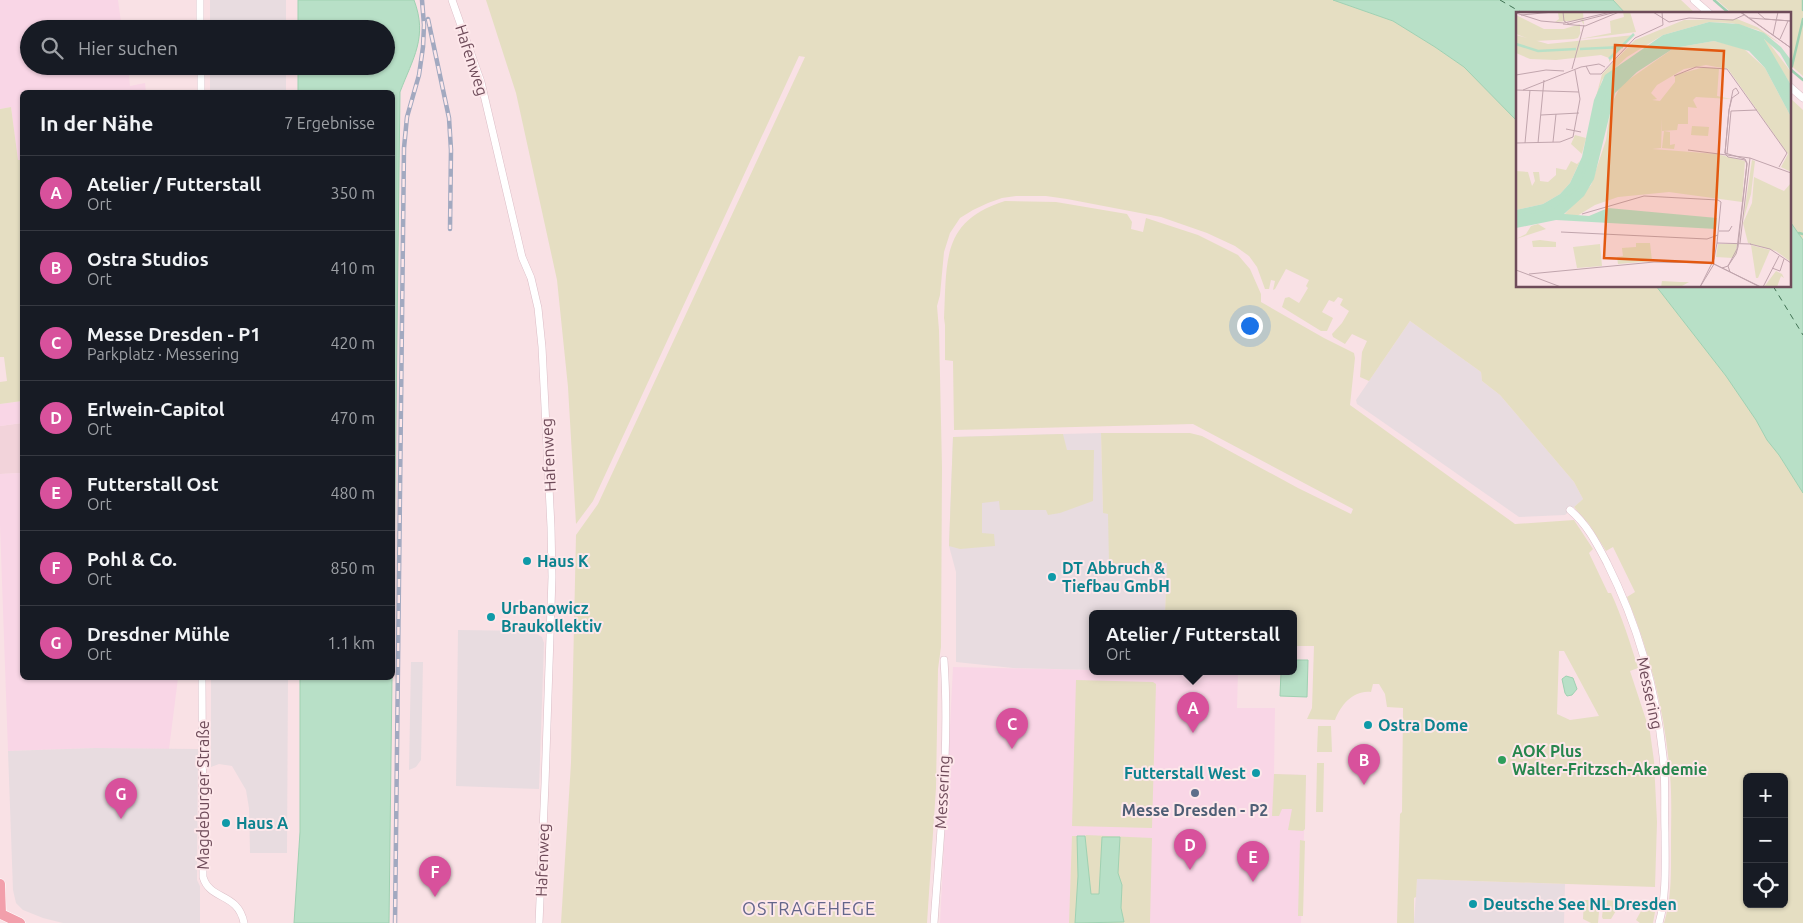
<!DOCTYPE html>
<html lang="de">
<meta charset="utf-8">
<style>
body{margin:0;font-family:Ubuntu,sans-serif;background:#20242c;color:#f1f3f6}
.controls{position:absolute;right:15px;bottom:15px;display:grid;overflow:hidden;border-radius:8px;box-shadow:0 1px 4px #0004}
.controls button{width:45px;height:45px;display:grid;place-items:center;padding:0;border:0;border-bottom:1px solid #363941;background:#171b24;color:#f1f3f6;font:25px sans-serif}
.you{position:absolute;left:1249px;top:325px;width:18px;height:18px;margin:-12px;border:4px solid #fff;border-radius:50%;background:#1a73e8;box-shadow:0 0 0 8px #1a73e833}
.badge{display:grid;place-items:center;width:32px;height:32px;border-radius:50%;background:#d8519c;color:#fff;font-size:16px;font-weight:700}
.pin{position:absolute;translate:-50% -41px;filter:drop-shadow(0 1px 2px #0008)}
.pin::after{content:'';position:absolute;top:26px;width:18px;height:15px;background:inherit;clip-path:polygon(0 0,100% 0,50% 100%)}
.popup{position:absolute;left:1089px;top:610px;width:208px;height:65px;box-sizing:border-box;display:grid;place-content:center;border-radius:8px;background:#171b24;filter:drop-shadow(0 1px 4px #0005);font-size:16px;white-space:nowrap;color:#9ea1a6}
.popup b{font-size:19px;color:#f1f3f6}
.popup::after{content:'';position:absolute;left:50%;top:100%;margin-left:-10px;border:10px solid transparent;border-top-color:#171b24}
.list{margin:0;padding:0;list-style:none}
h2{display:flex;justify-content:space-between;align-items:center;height:65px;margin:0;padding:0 20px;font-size:21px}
h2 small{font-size:16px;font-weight:400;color:#9ea1a6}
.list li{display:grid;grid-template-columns:32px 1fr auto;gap:15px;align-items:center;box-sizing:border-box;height:75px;padding:0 20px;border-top:1px solid #363941}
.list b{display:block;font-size:19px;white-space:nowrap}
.list p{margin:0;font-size:16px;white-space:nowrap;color:#9ea1a6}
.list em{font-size:16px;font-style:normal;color:#9ea1a6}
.icon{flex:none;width:28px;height:28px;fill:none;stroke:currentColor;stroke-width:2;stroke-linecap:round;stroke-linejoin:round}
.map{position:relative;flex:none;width:1803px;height:923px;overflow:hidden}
.search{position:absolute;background:#171b24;box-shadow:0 1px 4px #0004;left:20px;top:20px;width:375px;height:55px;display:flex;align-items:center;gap:12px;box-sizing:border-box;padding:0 18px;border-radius:28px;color:#9ea1a6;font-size:19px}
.panel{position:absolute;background:#171b24;box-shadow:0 1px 4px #0004;left:20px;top:90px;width:375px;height:590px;border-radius:8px}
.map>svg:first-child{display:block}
.residential{fill:#f2d3da}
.commercial{fill:#f9d6e6}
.industrial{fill:#e8dce0}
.green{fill:#e5dec2;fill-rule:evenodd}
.water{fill:#b8e0c7;stroke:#9fd1b2}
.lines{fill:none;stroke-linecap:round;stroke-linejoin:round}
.stream{stroke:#9fd1b2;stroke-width:2.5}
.ferry{stroke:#417254;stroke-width:1;stroke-dasharray:6 5;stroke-linecap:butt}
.minor-casing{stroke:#dcbec7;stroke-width:8}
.primary-casing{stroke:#fff;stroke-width:11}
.minor{stroke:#fff;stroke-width:7}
.primary{stroke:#f29fab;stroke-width:10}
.rail-casing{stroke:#a2a9c0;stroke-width:4.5}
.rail{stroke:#fde7ea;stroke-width:2.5;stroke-dasharray:8;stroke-linecap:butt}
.culture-dot{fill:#0f9aa8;stroke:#fde7ea;stroke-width:2}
.leisure-dot{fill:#2e9e5b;stroke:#fde7ea;stroke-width:2}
.service-dot{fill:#5c6f8a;stroke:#fde7ea;stroke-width:2}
.labels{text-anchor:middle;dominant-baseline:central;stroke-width:4;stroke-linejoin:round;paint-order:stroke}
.street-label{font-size:16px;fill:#6e4b59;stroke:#fde7ea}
.culture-label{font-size:16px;font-weight:bold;fill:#0d838f;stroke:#fde7ea;text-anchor:start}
.leisure-label{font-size:16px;font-weight:bold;fill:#27864d;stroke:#fde7ea;text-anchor:start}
.service-label{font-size:16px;font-weight:bold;fill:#4e5e75;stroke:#fde7ea}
.neighbourhood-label{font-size:18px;letter-spacing:1px;fill:#63668b;stroke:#fde7ea}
.inset-river{fill:none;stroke:#b8e0c7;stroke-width:2.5}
.inset-road{fill:none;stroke:#c1a5ad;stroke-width:1}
.view{fill:#e25810;fill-opacity:0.15;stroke:#e25810;stroke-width:2.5}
.inset-edge{fill:none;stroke:#6e4b59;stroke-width:2.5}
</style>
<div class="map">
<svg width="1803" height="923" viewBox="0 0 1803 923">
<rect width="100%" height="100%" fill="#f9e1e5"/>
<path class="residential" d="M22,423V473L0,474V426Z"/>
<path class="commercial" d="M0,0H118L122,29H29V66H128L130,86L145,83L146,92H22V160L18,161L11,107L0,109Z
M22,401V423L0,426V404Z
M22,473V678H178L169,749L95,748L8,751L0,525V474Z
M953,667L1093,670V672H1238L1237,708H1275L1274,774L1306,775L1301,923H940Z"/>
<path class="industrial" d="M210,0H286V29H210Z
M210,66H286V92H210Z
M1410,321L1481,372L1482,381L1500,395L1574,482L1583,499L1565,515L1519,517L1357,404L1356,400Z
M1101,433L1103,513L1131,514L1168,550L1165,614H1093V670L1013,668L956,662V572L949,546L953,437Z
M458,630L532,631L542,637L544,643L539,789L456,786Z
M411,662H423L421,760L416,767L409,770Z
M211,678H288L287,853H250L249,808L246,790L232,766L219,764L211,767Z
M95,748L198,749L197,880L200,886V923H63L43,918L23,910L16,903L13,890L8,751Z
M1417,879L1565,884L1564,923H1414Z"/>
<path class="green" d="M486,0H1333L1393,21L1435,47L1464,67L1517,121V286H1656L1726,376L1756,420L1767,440L1779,455L1803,493V923H1664C1672,898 1671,870 1671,843C1671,821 1672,797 1670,774C1665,713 1650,653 1627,597L1635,592L1613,547L1606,551L1589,524L1574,507L1583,499L1574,482L1500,395L1482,381L1481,372L1410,321L1369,381L1360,377L1362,352L1367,341L1352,334L1345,344L1333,337L1332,334L1342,323L1349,311L1340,305L1343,299L1338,297L1334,302L1329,300L1322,312L1333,318L1327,331H1321L1282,307L1285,298L1289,297L1299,303L1308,288L1306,286L1309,280L1286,269L1275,289L1273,290L1275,281L1271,280L1269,289H1265L1257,267L1249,256L1235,246L1207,233L1161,217L1067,199L1046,196H1016L1002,198L988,203L973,210L960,218L950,233L944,252L940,295L937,306L939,330L942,468L941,647L938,669L936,788L927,923H561L571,763L576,535L598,504L805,57L799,56L593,501L576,524L568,387L557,280L516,93ZM1747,777H1784V904H1747Z
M1613,0H1681L1696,14H1626Z
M1717,0H1803V76L1789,64V14H1733Z
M1789,97L1803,110V240L1789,220Z
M11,107L18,160H22V401L0,404V382L7,381L4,357H0V109Z
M1005,201L1056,202L1127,214L1132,222L1131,229L1143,232L1146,218L1198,235L1238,255L1250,269L1261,294V302L1324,338L1354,353L1355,358L1350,405L1515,524L1574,520L1593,549L1589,553L1608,593H1611C1622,617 1630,642 1638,668L1630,671L1650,732L1654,761L1657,822L1655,887L1417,879L1416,897L1414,898V923H1397L1400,814L1402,812L1403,708L1387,707L1385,694L1379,684H1373L1371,692C1353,690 1341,705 1335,720L1307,719L1312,708L1314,646H1293V614H1165L1167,563L1109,564L1108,514L1103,513L1101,433H1190L1202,436L1298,488L1351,514L1353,509L1193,424L954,430L953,361L945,360V325L944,318C947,261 941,221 1005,201ZM1559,651H1564L1599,716L1570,720L1557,714Z
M1063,434L1067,450H1094L1093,501L1060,513L1048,515L1046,510H1000L999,501L982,503V533L994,534L995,546L960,549L949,546L953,437Z
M1076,680L1153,682L1156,684L1152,828L1072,826Z
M1318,726H1331L1332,752H1317Z
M1317,763H1324L1323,812H1316Z
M1274,774L1306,775L1305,829L1303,831L1288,830L1292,809H1282L1279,816H1272Z
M1086,835L1152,838L1150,923H1069L1072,836H1085Z
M1300,840L1305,841L1303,916H1298Z
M1584,900H1600L1598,923H1591L1583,919Z
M1604,900L1622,901L1611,919H1603L1602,917Z
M1645,904L1654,909L1655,912L1653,923H1640L1636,920Z"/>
<path class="water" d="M298,0H414C428,37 413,58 400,92L393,659L392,92H298V66H386V29H298Z
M1333,0H1613L1626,14H1517V121L1464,67L1435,47L1393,21Z
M1789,220L1803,240V493L1779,455L1767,440L1756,420L1726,376L1656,286H1789Z
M1293,660H1308L1307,697L1280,696L1281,672H1293Z
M1566,676L1573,678L1577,689L1572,695L1567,696L1565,693L1562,679Z
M300,678H392L389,923H294L300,832Z
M1077,836H1085L1091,894H1099L1102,837H1120L1118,873L1122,885L1121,908L1124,922L1075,923L1078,876Z"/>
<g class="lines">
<path class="stream" d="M1714,0L1730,14
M1803,0V10
M1790,68L1792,66L1803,19
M1790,69L1803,80
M1799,233L1803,234"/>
<path class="ferry" d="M1500,0L1524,14
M1773,286L1803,335"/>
<defs>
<path id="minor" d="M200,0V29
M452,0L481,82L522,257L531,278L538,308L542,347L551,527L552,577L545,784L539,923
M1694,0L1710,14
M201,66V92
M1789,86L1803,98
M1570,510C1587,524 1597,544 1607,563C1637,623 1656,689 1663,756C1666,781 1664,807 1665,832C1665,861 1667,895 1659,923
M202,678L203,877C210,901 238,892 244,923
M934,923C940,836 950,747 944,660"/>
<path id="primary" d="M0,884L1,914L20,923"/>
</defs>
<use href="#minor" class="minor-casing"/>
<use href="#primary" class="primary-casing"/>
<use href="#minor" class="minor"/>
<use href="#primary" class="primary"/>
<defs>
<path id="rail" d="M428,19L449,118L451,150L450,229
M395,923L404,148L407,117L419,75L423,47L424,25L422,0"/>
</defs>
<use href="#rail" class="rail-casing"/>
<use href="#rail" class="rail"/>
</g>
<g class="culture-dot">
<circle cx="527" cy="561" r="5"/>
<circle cx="1052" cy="577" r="5"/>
<circle cx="491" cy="617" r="5"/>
<circle cx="1368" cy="725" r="5"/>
<circle cx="1256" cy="773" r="5"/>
<circle cx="226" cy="823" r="5"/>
<circle cx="1473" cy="904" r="5"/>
</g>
<circle class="leisure-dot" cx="1502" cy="760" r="5"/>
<circle class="service-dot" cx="1195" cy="793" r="5"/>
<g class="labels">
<g class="street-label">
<text transform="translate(472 60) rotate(72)">Hafenweg</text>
<text transform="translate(548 455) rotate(-93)">Hafenweg</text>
<text transform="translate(1650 693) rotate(78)">Messering</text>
<text transform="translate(942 792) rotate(-87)">Messering</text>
<text transform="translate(203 795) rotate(-90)">Magdeburger Straße</text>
<text transform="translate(542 860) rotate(-88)">Hafenweg</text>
</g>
<g class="culture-label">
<text x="537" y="561">Haus K</text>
<text x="1062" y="568">DT Abbruch &amp;<tspan x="1062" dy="18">Tiefbau GmbH</tspan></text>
<text x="501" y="608">Urbanowicz<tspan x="501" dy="18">Braukollektiv</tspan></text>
<text x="1378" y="725">Ostra Dome</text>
<text x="1246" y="773" text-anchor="end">Futterstall West</text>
<text x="236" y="823">Haus A</text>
<text x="1483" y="904">Deutsche See NL Dresden</text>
</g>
<g class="leisure-label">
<text x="1512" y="751">AOK Plus<tspan x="1512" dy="18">Walter-Fritzsch-Akademie</tspan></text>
</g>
<g class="service-label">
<text x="1195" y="810">Messe Dresden - P2</text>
</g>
<g class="neighbourhood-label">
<text x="809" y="908">OSTRAGEHEGE</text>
</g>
</g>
<g transform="translate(1516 12)">
<rect width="275" height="275" fill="#f9e1e5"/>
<path d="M67,0L68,13L65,8L39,10L43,7L42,1ZM107,0H114L120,20L64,27L95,21L94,9L108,5ZM0,3L28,17H48L64,12V21L66,18L62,26L58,27L19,29L0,22ZM221,7L241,15L265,32L242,18L216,11L193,10L147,23L111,45L86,68L74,108L86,62L119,28L168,8ZM0,23L32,32L118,23L93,46L98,45L93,50V46L85,43L40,48L14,47L0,41ZM250,27L275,60V73L248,29ZM198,29L227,36L249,56L275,105V160L265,155L272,142L212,57L190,53L168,57L141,73L135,81L141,87L136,88L144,89L159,70V63L185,56H203L201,84L215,87L180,85L177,88L181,96L172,95V112H162L161,118L146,119V106L145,136L136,137L201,142L229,149L226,190L153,180L102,185L79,193L61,204L48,203L75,173L90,128L95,93L105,73L158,36ZM176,114L193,115L192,124L175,123ZM148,119L154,120V133L159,132L158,137L146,136ZM59,123L70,126L66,142L55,132ZM236,148L239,149L235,182L227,209ZM55,149L61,152L64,149L54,171L44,182L27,192L0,198V159L12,160L16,174L19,169L17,160H23L24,169L32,170L40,163V156L50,158ZM238,165L268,179L275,171V250L260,239L232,231L227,211L236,191ZM22,212L30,217L0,227L10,222L15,214ZM24,228L40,230V235H17L16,229ZM120,231H134L136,249L102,252L101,245L107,244L106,236L120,235ZM84,232L86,254L61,256L57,235ZM202,232H221L220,240L223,232L220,242L213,252L217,246L200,245ZM235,233L254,238L242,266H240ZM260,259L266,262L268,266L265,264L261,275H248ZM146,269L164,270H173L166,274L171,275H145Z" fill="#e5dec2"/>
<path d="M193,10L223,12L248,21L265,35L275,48V60L264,41L248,27L275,73V105L249,56L233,39L198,29L158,36L121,60L99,81L78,167L68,184L48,202L73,204L92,196L201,206L200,217L40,208L0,216V198L27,192L44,182L54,171L66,145L78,88L89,63L147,23Z" fill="#b8e0c7"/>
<path class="inset-river" d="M0,32L22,39L60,37M64,37L107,35M93,47L118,22M0,204L38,195L61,176L79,132L87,86L104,59L161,23L185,16H207L235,25L251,42L275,90"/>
<path class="inset-road" d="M47,0L48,9L53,12L100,0M137,0L153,10L173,6L217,8L228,3M224,0L275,36M225,0L275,36M241,0L249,7L275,9M0,1L25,9L48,11L95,0M5,3L38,0M233,6L275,9M47,12L69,14M69,14L103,0M257,23L262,0M264,27L272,9M70,54L74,62H85L119,26L147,13L146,0M56,57L68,13M0,63L30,58L48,59M158,64L180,55L211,57L271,141L263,155M0,78L63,80M7,78L65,55L83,52L89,55M25,103L63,101M50,117L65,120M37,130L40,102M0,131L44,130L57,125L64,87L59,58M9,131L14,78M22,131L28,68M172,138L234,146L275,161M211,142L215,99L241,98M66,202L128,184L202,188L205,190L201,231M203,219H213L216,214M45,220L191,227L202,223M224,231L234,146M234,232L254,237L275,251M196,251L244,275M206,256L212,254L221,237L231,152L229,148L212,145L210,143L209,141L213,98L217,78L220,76L223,81L216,86L213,98L209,141L229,147L231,151L222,235L220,242L212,254L214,260M256,256L264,259L268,247M0,258L45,275M13,262L138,250L196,251M184,275L198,247L201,231L235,232M184,275L198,252L245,275M247,275L263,244"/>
<path class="view" d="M99,33L208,39L197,251L88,246Z"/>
<rect width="275" height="275" class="inset-edge"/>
</g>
</svg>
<div class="controls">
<button>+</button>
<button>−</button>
<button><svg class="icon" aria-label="locate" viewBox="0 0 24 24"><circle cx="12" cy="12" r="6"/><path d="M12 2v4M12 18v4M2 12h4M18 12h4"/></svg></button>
</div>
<div class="you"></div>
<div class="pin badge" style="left:1193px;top:733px">A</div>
<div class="popup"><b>Atelier / Futterstall</b>Ort</div>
<div class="pin badge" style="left:1364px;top:785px">B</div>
<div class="pin badge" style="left:1012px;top:749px">C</div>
<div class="pin badge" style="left:1190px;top:870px">D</div>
<div class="pin badge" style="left:1253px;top:882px">E</div>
<div class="pin badge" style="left:435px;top:897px">F</div>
<div class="pin badge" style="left:121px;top:819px">G</div>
<div class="search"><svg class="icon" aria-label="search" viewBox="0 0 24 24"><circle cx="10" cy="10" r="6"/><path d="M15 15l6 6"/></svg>Hier suchen</div>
<section class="panel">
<h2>In der Nähe<small>7 Ergebnisse</small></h2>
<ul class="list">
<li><span class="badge">A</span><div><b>Atelier / Futterstall</b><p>Ort</p></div><em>350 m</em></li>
<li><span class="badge">B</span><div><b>Ostra Studios</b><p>Ort</p></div><em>410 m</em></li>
<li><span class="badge">C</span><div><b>Messe Dresden - P1</b><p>Parkplatz · Messering</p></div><em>420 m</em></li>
<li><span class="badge">D</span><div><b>Erlwein-Capitol</b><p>Ort</p></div><em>470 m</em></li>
<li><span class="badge">E</span><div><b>Futterstall Ost</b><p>Ort</p></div><em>480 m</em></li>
<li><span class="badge">F</span><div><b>Pohl &amp; Co.</b><p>Ort</p></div><em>850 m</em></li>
<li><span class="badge">G</span><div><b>Dresdner Mühle</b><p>Ort</p></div><em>1.1 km</em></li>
</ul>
</section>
</div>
